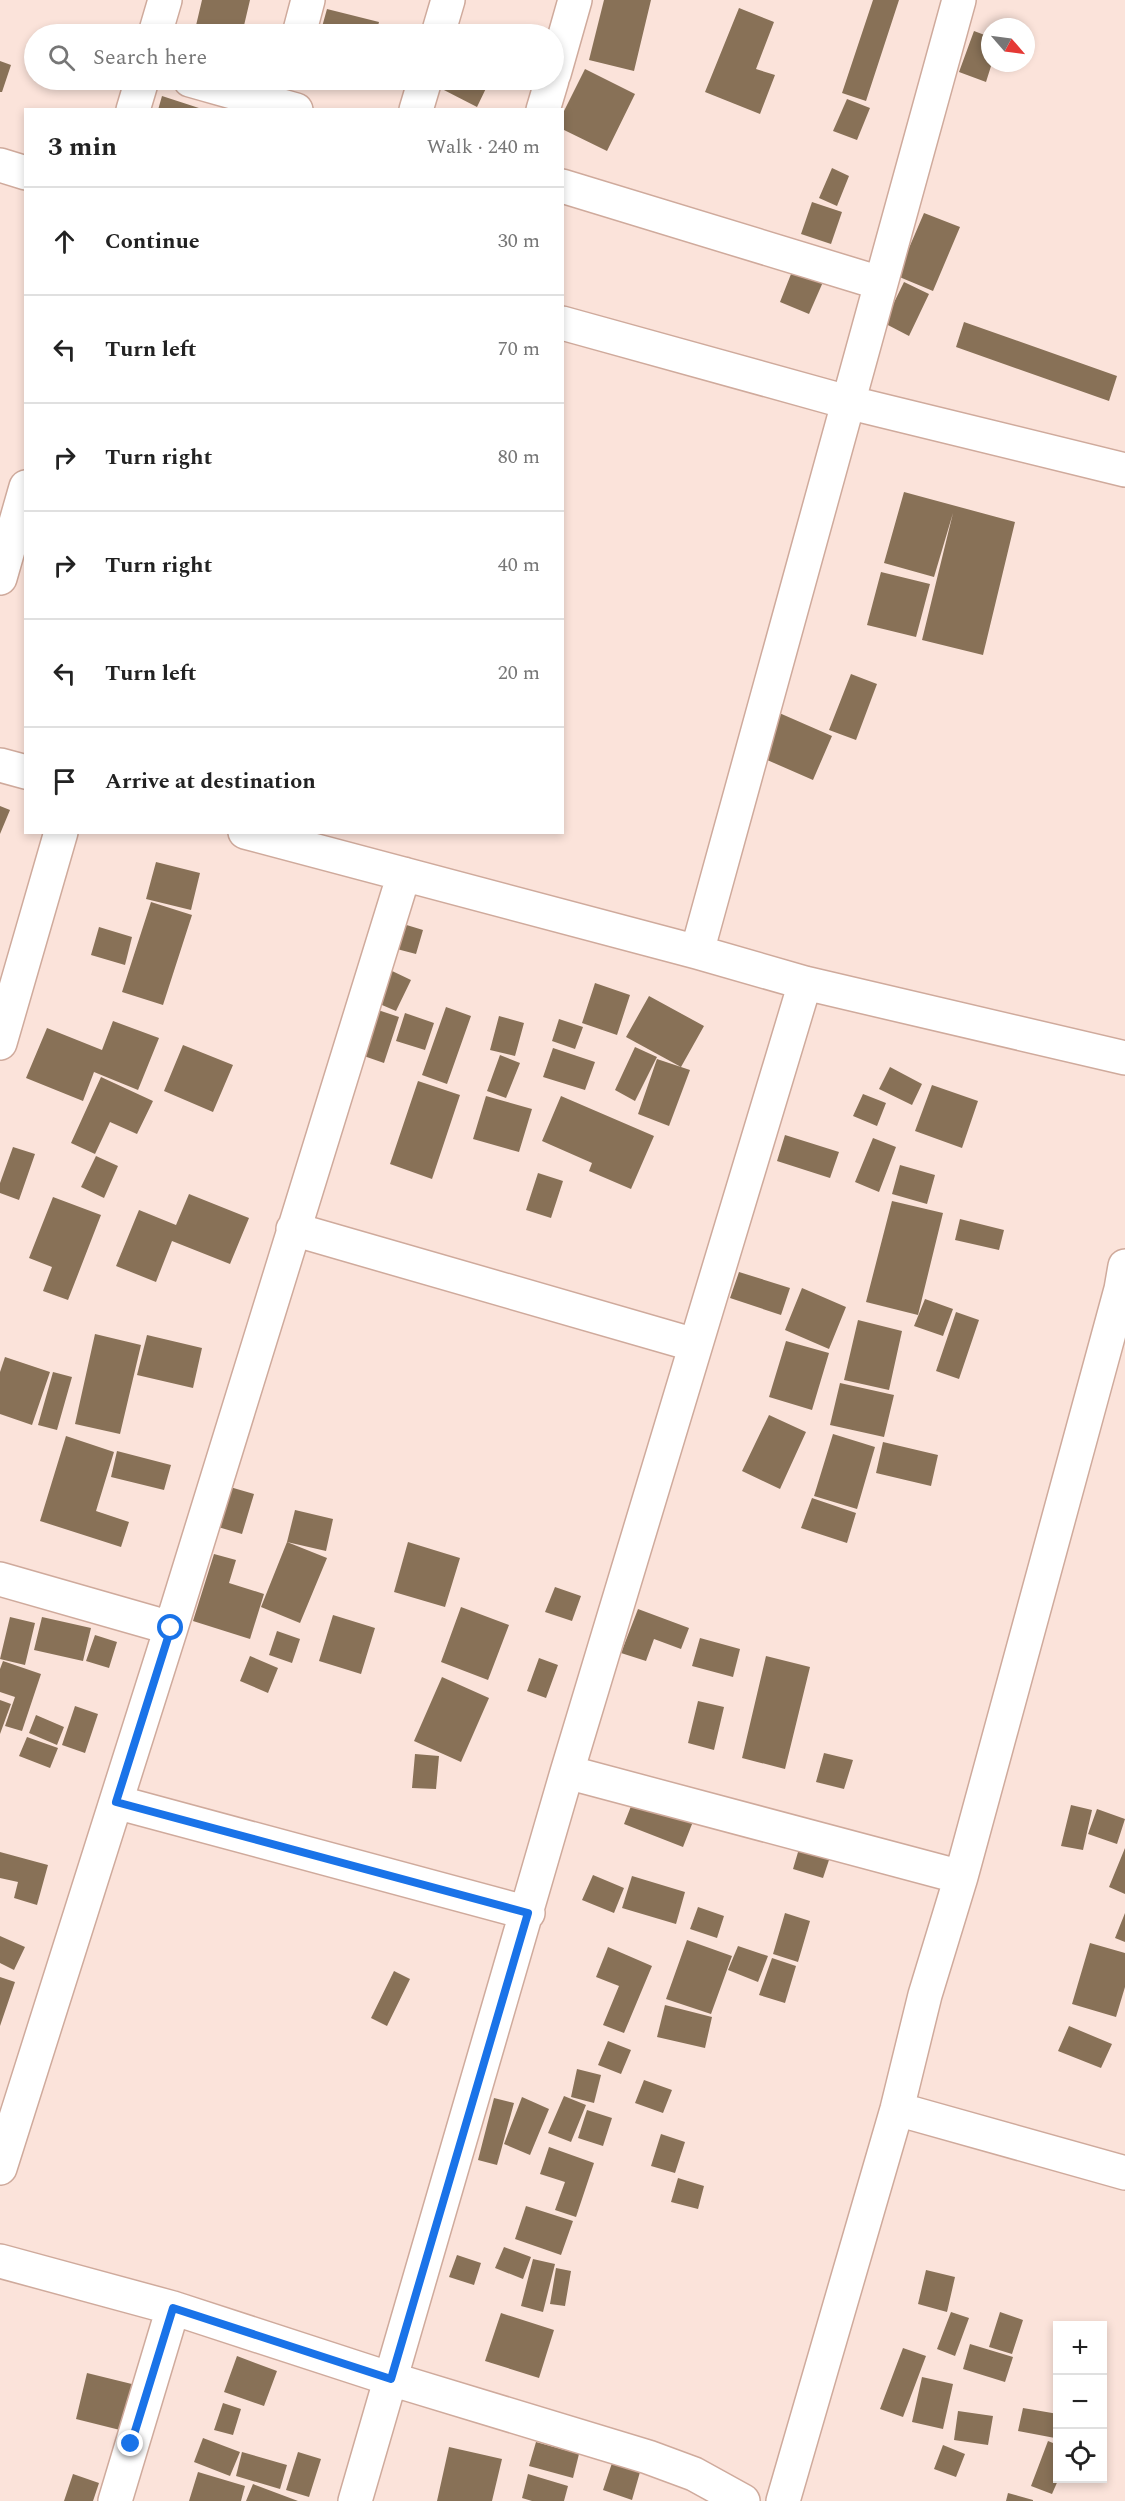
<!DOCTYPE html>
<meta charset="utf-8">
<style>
body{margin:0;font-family:Spectral,serif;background:#f2f2f2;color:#222}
.controls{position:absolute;right:18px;bottom:18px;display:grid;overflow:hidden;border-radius:0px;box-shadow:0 3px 9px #0003}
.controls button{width:54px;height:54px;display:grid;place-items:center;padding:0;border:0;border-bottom:2px solid #e0e0e0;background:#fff;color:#222;font:30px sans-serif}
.compass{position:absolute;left:981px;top:18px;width:54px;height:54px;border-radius:50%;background:#fff;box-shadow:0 3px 9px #0003;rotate:118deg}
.stop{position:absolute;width:18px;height:18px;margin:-14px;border:4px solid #1a73e8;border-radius:50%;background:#fff}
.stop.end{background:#1a73e8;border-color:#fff;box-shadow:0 2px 6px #0008}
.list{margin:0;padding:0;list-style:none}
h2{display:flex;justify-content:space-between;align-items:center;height:78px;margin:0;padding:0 24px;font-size:26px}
h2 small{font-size:20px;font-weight:400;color:#767676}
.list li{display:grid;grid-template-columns:39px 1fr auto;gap:18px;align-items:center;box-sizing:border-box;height:108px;padding:0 24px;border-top:2px solid #e0e0e0}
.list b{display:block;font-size:22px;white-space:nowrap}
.list em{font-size:20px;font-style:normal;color:#767676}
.icon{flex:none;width:33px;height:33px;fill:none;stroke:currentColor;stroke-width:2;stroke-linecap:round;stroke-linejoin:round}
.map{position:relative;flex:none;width:1125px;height:2501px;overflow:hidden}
.search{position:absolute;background:#fff;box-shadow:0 3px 9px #0003;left:24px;top:24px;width:540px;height:66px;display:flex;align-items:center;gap:15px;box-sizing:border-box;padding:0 21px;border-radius:33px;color:#767676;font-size:22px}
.panel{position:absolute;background:#fff;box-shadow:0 3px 9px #0003;left:24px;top:108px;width:540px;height:726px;border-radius:0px}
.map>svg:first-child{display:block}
.building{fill:#887157}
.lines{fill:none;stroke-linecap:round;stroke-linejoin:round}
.minor-casing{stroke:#cfaa9c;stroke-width:36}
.minor{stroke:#fff;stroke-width:33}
.route{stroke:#1a73e8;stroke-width:8}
</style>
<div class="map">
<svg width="1125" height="2501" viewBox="0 0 1125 2501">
<rect width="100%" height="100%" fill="#fbe3da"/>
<path class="building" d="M202,0H250L242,34H194Z
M604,0H651L634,71L589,60Z
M873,0H899L866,101L842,93Z
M739,8L774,22L756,69L775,75L760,114L705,92Z
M327,9L379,22L376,34H320Z
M974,31L990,37V63H992L986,82L959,72Z
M0,61L11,65L2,92H0Z
M585,69L635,94L607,151L562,129V115Z
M334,80H364L362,87Z
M444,80H490L477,107L440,88Z
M162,96L202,109V110H158Z
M847,99L870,108L857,140L833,131Z
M832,168L849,176L837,206L819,198Z
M812,202L842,212L831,244L801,234Z
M924,213L960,227L933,291L897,276Z
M793,269L823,282L809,314L780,302Z
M904,282L929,294L909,336L884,323Z
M964,322L1117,376L1109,401L956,347Z
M904,492L1015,522L983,655L922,640L953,513L934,577L884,563Z
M881,572L930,584L916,637L867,625Z
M851,674L877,684L856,740L829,730Z
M777,712L832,736L813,780L758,756Z
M0,806L10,810L0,834Z
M156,862L200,873L191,910L146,899Z
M151,902L192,915L163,1005L122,992Z
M400,923L423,930L416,954L393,948Z
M99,927L132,937L125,965L91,955Z
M390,970L411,980L396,1011L375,1002Z
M595,983L630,995L617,1035L582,1023Z
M649,996L704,1026L681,1067L626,1037Z
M446,1007L471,1016L447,1084L422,1075Z
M375,1009L399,1017L384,1063L361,1055Z
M405,1013L434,1023L425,1050L396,1041Z
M499,1016L524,1023L515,1056L490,1050Z
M559,1019L583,1027L575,1049L552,1041Z
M113,1021L159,1038L138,1090L94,1072L83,1101L26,1078L47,1028L102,1050Z
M183,1045L233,1065L213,1112L164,1091Z
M635,1047L657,1057L635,1101L615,1090Z
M553,1048L595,1062L585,1090L543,1077Z
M500,1055L520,1063L506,1098L487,1091Z
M657,1059L690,1070L669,1126L638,1114Z
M890,1067L922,1084L912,1105L879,1089Z
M101,1077L153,1101L137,1134L110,1122L95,1154L71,1143Z
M418,1081L460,1095L432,1179L390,1164Z
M932,1085L978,1101L962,1148L915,1131Z
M863,1094L886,1103L877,1126L853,1116Z
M486,1096L532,1109L519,1152L473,1139Z
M561,1096L654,1136L631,1189L589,1171L592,1163L542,1141Z
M785,1135L839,1152L830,1178L777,1161Z
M873,1138L896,1147L879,1192L855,1182Z
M13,1147L35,1154L19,1200L0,1193V1183Z
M96,1156L118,1166L104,1198L81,1187Z
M900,1165L935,1175L927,1204L892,1194Z
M538,1173L563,1181L551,1218L526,1210Z
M189,1194L249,1218L230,1264L172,1241L156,1282L116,1266L139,1210L176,1225Z
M53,1197L101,1215L68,1300L43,1291L52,1267L29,1258Z
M892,1201L943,1213L918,1315L866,1302Z
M960,1219L1004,1230L999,1250L955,1240Z
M739,1272L790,1288L781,1315L730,1298Z
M802,1288L846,1307L829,1349L785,1330Z
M925,1299L953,1309L943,1336L914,1326Z
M956,1312L979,1320L959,1379L936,1371Z
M858,1320L902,1331L889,1390L844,1380Z
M95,1334L141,1345L120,1434L75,1424Z
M147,1335L202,1348L193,1388L137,1375Z
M786,1341L829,1353L812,1410L769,1397Z
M5,1357L50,1372L32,1425L0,1414V1372Z
M53,1372L72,1377L57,1430L38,1425Z
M840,1383L894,1395L884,1437L830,1425Z
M769,1415L806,1432L780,1489L742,1471Z
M833,1434L875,1447L857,1509L814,1496Z
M66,1436L114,1452L96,1511L129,1522L121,1547L40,1521Z
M883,1442L938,1455L931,1486L876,1473Z
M117,1451L171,1465L164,1490L111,1477Z
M230,1487L254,1494L242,1534L218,1527Z
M812,1498L856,1513L847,1543L801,1528Z
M295,1510L333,1519L326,1551L287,1542Z
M287,1542L327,1558L300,1623L261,1607Z
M408,1542L460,1558L445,1607L394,1592Z
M214,1554L236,1560L229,1583L264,1594L250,1639L193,1621Z
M555,1587L581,1596L572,1621L545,1612Z
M461,1607L509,1625L488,1680L441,1662Z
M638,1609L689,1628L681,1649L654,1639L646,1661L621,1653Z
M333,1615L375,1628L361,1674L319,1661Z
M10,1617L35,1623L25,1665L0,1659Z
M42,1617L91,1628L83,1661L34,1650Z
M277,1631L300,1639L292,1663L269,1655Z
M95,1635L117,1642L109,1668L86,1661Z
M700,1638L740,1649L733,1677L692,1666Z
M250,1656L278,1668L268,1693L240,1681Z
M766,1656L810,1667L785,1769L742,1758Z
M539,1658L558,1665L546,1698L527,1691Z
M3,1661L41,1674L22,1731L5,1726L15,1697L0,1692V1669Z
M442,1677L489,1698L461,1762L414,1741Z
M0,1700L11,1704L0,1734Z
M698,1701L724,1707L714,1750L688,1743Z
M75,1706L98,1714L85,1753L62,1745Z
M36,1715L64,1727L57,1745L29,1733Z
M27,1737L58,1748L50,1768L19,1756Z
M824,1753L853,1760L844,1789L816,1782Z
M415,1754L439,1756L436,1789L412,1788Z
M637,1791L696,1814L683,1847L624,1824Z
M1071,1805L1092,1810L1083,1850L1061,1846Z
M1097,1809L1125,1819L1117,1844L1088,1834Z
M801,1842L832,1851L823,1878L793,1869Z
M1125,1848V1894L1109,1887Z
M0,1852L48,1865L37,1905L14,1898L18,1882L0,1878Z
M593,1875L624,1888L614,1913L582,1900Z
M632,1876L685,1892L676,1924L622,1908Z
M698,1907L724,1916L717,1938L690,1929Z
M785,1913L810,1921L798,1962L773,1954Z
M1125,1913V1942L1115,1938Z
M0,1936L25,1947L14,1970L0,1963Z
M687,1940L732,1956L711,2014L666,1999Z
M1090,1943L1125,1953V1987L1116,2017L1072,2004Z
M738,1946L768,1956L758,1982L728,1970Z
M608,1947L652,1966L624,2033L603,2025L619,1986L596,1977Z
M772,1958L796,1966L785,2003L759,1995Z
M394,1971L410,1979L387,2026L371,2018Z
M0,1977L15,1982L0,2026Z
M665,2005L712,2017L705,2048L657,2037Z
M1069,2026L1112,2044L1101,2068L1058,2051Z
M608,2041L631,2050L621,2074L598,2065Z
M577,2069L601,2075L594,2103L571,2097Z
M644,2080L672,2090L663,2113L635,2103Z
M564,2096L586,2105L571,2142L548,2133Z
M522,2097L549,2109L530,2155L504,2144Z
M494,2098L514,2103L497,2165L478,2160Z
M587,2110L612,2118L603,2146L578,2138Z
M661,2134L685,2142L675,2173L651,2166Z
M549,2147L594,2163L576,2217L555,2210L565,2182L540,2174Z
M678,2178L704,2186L698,2209L671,2202Z
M526,2206L573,2221L561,2255L515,2239Z
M504,2247L531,2257L523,2279L495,2268Z
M457,2255L481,2263L474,2285L449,2277Z
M533,2259L555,2264L543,2312L521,2306Z
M556,2268L571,2271L565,2306L550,2304Z
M926,2270L955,2277L947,2312L918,2304Z
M951,2312L969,2318L955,2356L937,2349Z
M1000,2312L1023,2320L1012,2354L989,2347Z
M501,2313L554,2330L539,2378L485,2361Z
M970,2344L1013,2357L1005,2382L963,2369Z
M903,2348L926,2356L903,2417L880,2409Z
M237,2356L277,2371L264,2406L224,2392Z
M87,2373L144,2387L132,2433L76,2419Z
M922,2377L953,2384L943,2429L912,2422Z
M223,2403L241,2409L233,2435L214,2430Z
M1023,2408L1058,2414L1055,2438L1018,2431Z
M958,2411L993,2416L988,2445L954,2440Z
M203,2438L240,2452L230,2476L194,2462Z
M1048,2441L1058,2445L1059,2478L1052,2494L1031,2486Z
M536,2442L579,2454L573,2478L529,2466Z
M943,2445L965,2454L956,2477L934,2469Z
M449,2447L502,2459L492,2501H437Z
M242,2452L287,2465L280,2489L236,2476Z
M298,2452L321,2459L309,2497L286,2490Z
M612,2463L640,2472L632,2500L603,2490Z
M198,2472L245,2486L241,2501H189Z
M73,2474L99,2483L93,2501H64Z
M528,2474L568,2486L564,2501H532L522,2498Z
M253,2484L298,2501H246Z
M1008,2493L1033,2500V2501H1006Z"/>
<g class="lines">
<defs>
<path id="minor" d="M155,34L165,0
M299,34L308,0
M438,34L448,0
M554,74L575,0
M190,80L296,110
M133,110L142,80
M416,110L425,80
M543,110L552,80
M0,165L26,173
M562,186L880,283
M562,323L847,402L1125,470
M0,578L26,487
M0,765L26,772
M245,832L697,952L805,983L1125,1058
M697,952L959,0
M0,1043L61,832
M293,1229L695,1345
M0,1579L171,1628
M567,1772L961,1877
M116,1802L528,1913
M897,2109L1125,2173
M0,2168L171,1628L404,874
M0,2261L173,2308L391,2379L648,2457L694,2474L743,2501
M115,2501L173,2308
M355,2501L567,1772L805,983
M783,2501L897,2109L925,1995L961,1877L1121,1289L1125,1266"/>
</defs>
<use href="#minor" class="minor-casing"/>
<use href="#minor" class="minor"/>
</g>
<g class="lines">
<path class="route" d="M131,2444L173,2308L391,2379L528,1913L116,1802L171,1628"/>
</g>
</svg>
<div class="controls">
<button>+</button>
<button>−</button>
<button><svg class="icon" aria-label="locate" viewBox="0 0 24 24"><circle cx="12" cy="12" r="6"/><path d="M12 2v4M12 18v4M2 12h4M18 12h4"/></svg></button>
</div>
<svg class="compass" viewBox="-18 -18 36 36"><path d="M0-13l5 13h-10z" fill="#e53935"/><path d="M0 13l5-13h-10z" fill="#767676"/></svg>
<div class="stop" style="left:171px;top:1628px"></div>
<div class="stop end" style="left:131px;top:2444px"></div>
<div class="search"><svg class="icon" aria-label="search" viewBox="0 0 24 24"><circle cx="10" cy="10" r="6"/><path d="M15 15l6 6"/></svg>Search here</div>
<section class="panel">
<h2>3 min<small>Walk · 240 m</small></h2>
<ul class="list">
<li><svg class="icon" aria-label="ahead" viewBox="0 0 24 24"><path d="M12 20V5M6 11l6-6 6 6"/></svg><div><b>Continue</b></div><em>30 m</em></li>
<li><svg class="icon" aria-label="left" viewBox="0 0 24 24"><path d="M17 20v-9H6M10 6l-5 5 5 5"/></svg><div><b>Turn left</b></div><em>70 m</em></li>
<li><svg class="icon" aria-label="right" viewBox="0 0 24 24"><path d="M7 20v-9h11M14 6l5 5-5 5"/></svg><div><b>Turn right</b></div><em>80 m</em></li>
<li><svg class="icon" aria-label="right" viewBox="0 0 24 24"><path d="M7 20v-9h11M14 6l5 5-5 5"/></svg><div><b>Turn right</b></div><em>40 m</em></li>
<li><svg class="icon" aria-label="left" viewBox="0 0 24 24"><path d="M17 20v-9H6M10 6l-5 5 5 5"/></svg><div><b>Turn left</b></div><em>20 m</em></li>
<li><svg class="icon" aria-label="arrive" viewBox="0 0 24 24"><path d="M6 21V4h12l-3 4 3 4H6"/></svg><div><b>Arrive at destination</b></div></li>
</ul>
</section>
</div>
